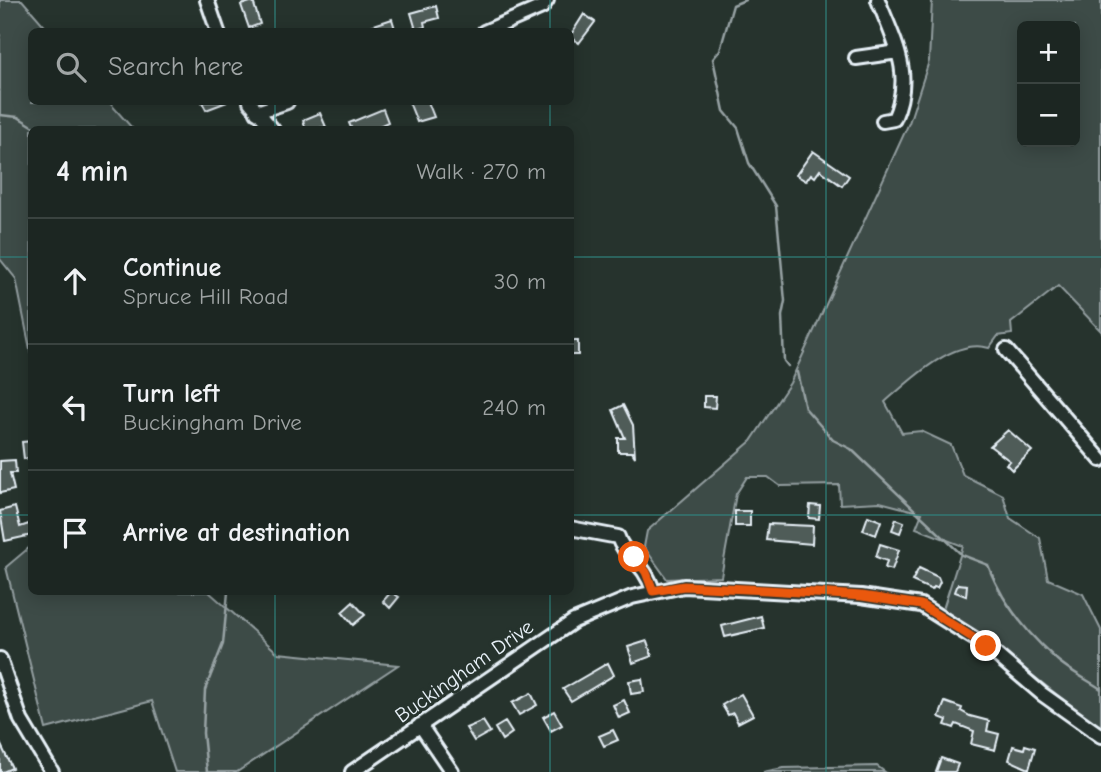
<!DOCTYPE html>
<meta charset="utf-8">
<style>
body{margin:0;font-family:"Comic Neue",sans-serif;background:#252e2a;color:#f1f3f6}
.controls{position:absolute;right:21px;top:21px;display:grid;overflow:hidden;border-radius:10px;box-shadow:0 4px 18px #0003}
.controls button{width:63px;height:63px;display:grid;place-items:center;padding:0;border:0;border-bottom:2px solid #3a4340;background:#1c2622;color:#f1f3f6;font:35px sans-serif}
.stop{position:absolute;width:21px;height:21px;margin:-16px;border:5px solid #ea580c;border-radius:50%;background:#fff}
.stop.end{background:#ea580c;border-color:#fff;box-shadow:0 2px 7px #0008}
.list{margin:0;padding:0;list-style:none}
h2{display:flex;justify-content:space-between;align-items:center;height:91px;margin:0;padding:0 28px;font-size:30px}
h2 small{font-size:23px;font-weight:400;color:#a0a5a5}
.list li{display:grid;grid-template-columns:46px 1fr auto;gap:21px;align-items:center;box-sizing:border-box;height:126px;padding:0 28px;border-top:2px solid #3a4340}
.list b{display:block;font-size:26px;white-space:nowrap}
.list p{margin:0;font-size:23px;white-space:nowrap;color:#a0a5a5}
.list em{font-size:23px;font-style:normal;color:#a0a5a5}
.icon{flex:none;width:38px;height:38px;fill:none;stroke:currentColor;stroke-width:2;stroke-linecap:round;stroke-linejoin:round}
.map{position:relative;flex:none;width:1101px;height:772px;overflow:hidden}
.search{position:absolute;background:#1c2622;box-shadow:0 4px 18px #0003;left:28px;top:28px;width:546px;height:77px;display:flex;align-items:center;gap:18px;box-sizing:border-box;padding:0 24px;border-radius:10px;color:#a0a5a5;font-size:26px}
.panel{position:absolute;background:#1c2622;box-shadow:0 4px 18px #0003;left:28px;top:126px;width:546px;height:469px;border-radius:10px}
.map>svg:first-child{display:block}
.green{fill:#3e4b47;stroke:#939ea0;stroke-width:2;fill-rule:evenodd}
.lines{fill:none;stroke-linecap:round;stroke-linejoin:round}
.stream{stroke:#98a3a5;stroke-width:2.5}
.building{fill:#505c59;stroke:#e8f1f8;stroke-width:2}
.minor-casing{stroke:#e8f1f8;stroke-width:18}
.minor{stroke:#26332d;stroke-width:12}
.route{stroke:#ea580c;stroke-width:9}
.grid{fill:none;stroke:#308883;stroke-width:2;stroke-opacity:0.55}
.labels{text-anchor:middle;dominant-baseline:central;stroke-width:6;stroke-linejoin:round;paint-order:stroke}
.street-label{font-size:21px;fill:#e8f1f8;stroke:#26332d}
</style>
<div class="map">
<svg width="1101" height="772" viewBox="0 0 1101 772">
<rect width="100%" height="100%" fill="#26332d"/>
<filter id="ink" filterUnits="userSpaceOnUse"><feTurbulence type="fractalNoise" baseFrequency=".0143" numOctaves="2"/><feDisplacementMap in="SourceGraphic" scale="14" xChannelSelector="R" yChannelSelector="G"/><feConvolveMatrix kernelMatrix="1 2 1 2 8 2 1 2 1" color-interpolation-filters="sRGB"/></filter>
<g filter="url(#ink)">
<path class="green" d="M0,0H22L49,31L32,32V102H109L133,129L32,130L31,354L16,279L0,259Z
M932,0H1101V331L1058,286L1011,323L1012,334L998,336L989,348C954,337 910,380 885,402L902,433L921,431L951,445L963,475L1003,495L1010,518L1040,538L1048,579L1083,594L1101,630V729L991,643L943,609L963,546L916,528L922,513L880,502L840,504L839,485L780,486L768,477H747L736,494L721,577L667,579L644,547L647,531L751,441L790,383L909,123L929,61ZM1022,26H1075V142H1022Z
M31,546L32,592H209L278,653L398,665L237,772H175L152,701L46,729L6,567Z
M877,766L885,772H763L783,768Z"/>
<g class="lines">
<path class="stream" d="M745,0L733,5L720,50L713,59L724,111L738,128L749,163L776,206L785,301L782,316L784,361L788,366
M0,115L18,117L39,130
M797,372L805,408L833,440L851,449L962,555L988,565C1001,601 1027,633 1056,659C1068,670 1086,679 1101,689
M207,772L203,733L205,690L223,644L228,592"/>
</g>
<path class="building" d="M253,1L260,24L249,28L241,5Z
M436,6L439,18L424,22L425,27L416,30L411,13Z
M584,14L595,22L579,43L570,36Z
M392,19L396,32H359V30Z
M202,102H227L206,110Z
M409,102H428L434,117L417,122Z
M383,109L388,122L379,126L380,130H352L349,123Z
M320,113L326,127L306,130L303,120Z
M813,151L849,176L842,186L820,170L815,177L811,174L806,181L796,175Z
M570,341H578V355H570Z
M704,396H716L715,408L704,407Z
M623,405L633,425L635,457L632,452H618V438H625L613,410Z
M1008,430L1032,451L1012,470L1006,464L1010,461L990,446Z
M32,441V457L24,459L22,442Z
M15,460L16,473H10L14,490L0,493V461Z
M810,505L820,506L819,519L809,518Z
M15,507L20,527L32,523V535L5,541L0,511Z
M735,511H750V526H735Z
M868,516L881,521L876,535L863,530Z
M896,519L904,522L900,533L892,530Z
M768,524L813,526L812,544L766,540Z
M880,544L899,550L892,570L885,568L887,561L876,557Z
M919,568L938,577L940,582L937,588L934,587L932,590L912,581Z
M958,584L967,585L966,596L955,592Z
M391,592L399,597L390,608L383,601Z
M353,602L365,615L353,625L342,612Z
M761,616L764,628L725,637L722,626Z
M647,641L652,656L633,663L628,647Z
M608,663L614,675L571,701L563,689Z
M642,679L644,692L631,694L629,681Z
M531,693L537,705L519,715L512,703Z
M741,694L753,715L738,723L733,713L728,715L722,705Z
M624,700L630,713L619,718L613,705Z
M945,702L962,708L961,711L970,716L989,721L987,731L999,734L995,750L971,744L974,731L956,724L954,728L945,725L947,720L939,717Z
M554,711L562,725L551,731L543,717Z
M483,721L490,732L474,741L466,728Z
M505,722L512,733L502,740L495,728Z
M613,730L618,740L604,746L599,736Z
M0,743L12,768L3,772H0Z
M1025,745L1035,748L1029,769L1009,760L1013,746L1024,749Z
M941,758L958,764L955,772H936Z"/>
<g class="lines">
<defs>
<path id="minor" d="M207,0L218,32
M878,0C895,43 914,74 894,119L883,121
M484,32L542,7L547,0
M856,58L898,52
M250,102L273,130
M257,112L287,102
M1006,350L1101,460
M570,528L618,537C624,557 645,562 653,591
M0,659L21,720L52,772
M420,725L452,772
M352,772L574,621L632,597L684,586L861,596L921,605L986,646L1042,694L1101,736"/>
</defs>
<use href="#minor" class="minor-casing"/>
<use href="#minor" class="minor"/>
</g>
</g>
<g class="lines" filter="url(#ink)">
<path class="route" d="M634,557L646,572L653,591L684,586L767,590L862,596L921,605L986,646"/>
</g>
<path class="grid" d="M275,0V32M550,0V32M826,0V772M275,102V130M550,102V130M0,257H32M570,257H1101M0,515H32M570,515H1101M275,592V772M550,592V772"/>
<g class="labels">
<g class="street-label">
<text transform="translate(464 671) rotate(-35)">Buckingham Drive</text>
</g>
</g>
</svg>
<div class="controls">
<button>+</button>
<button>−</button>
</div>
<div class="stop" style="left:634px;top:557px"></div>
<div class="stop end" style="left:986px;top:646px"></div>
<div class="search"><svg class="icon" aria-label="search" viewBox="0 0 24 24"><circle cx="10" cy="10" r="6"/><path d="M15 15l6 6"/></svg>Search here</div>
<section class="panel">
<h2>4 min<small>Walk · 270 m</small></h2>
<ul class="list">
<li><svg class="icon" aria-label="ahead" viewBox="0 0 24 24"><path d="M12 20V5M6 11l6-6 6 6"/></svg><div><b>Continue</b><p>Spruce Hill Road</p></div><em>30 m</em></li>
<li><svg class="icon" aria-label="left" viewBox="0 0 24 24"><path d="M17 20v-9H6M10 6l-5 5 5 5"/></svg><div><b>Turn left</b><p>Buckingham Drive</p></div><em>240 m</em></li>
<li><svg class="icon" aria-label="arrive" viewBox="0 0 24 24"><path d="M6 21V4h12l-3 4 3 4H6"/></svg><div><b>Arrive at destination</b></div></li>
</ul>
</section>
</div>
